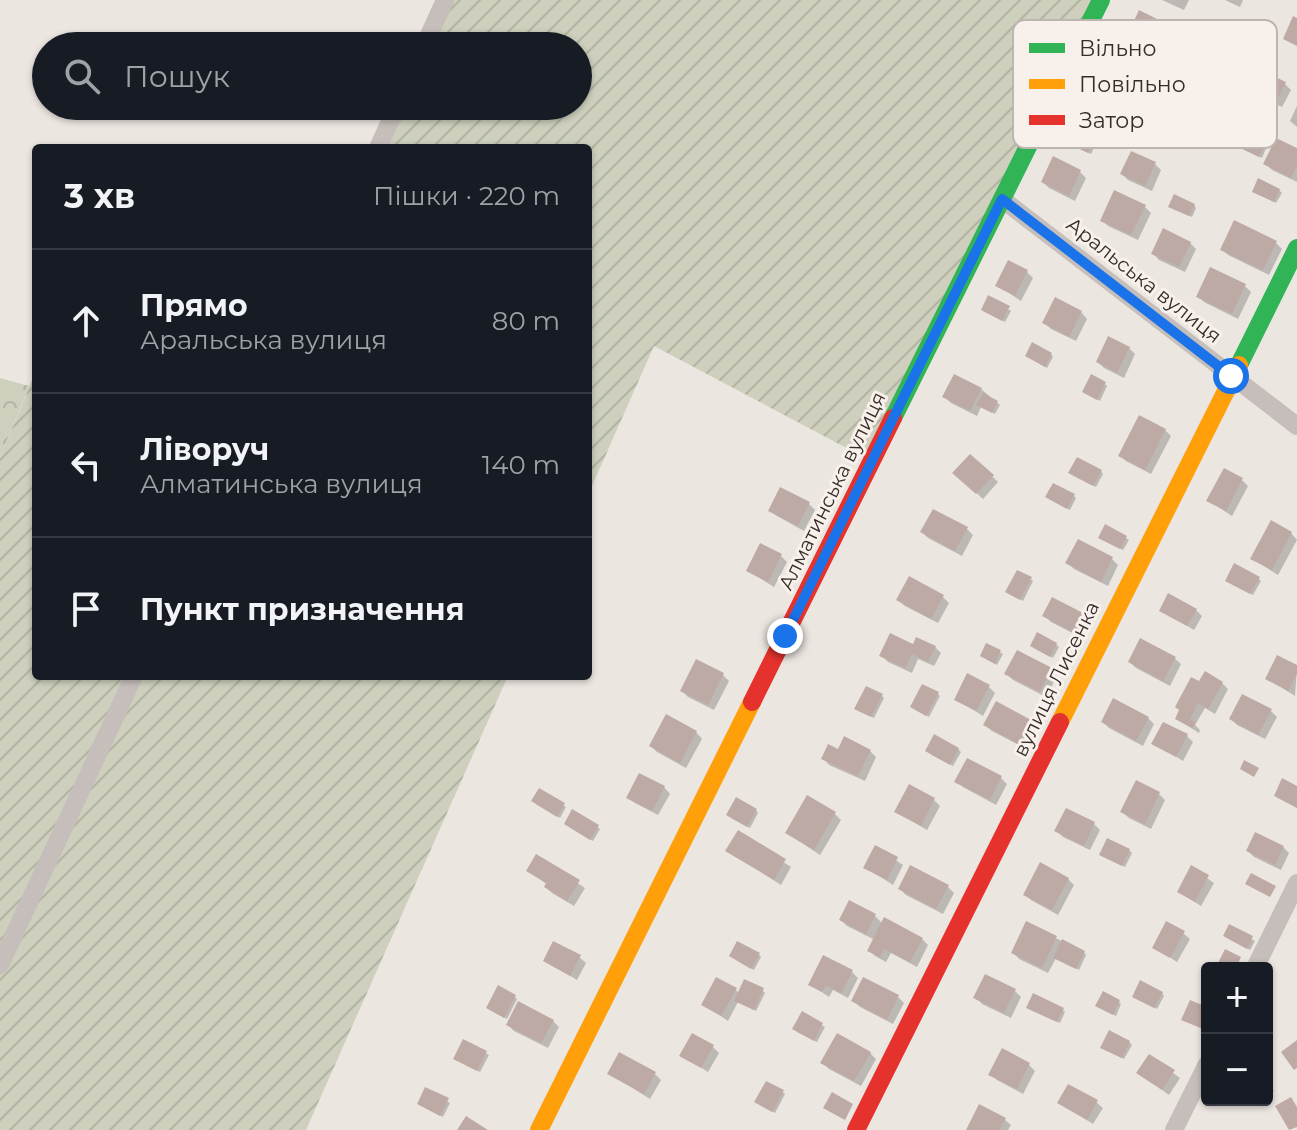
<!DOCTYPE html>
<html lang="uk">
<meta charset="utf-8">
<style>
body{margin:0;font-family:Montserrat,sans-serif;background:#20242c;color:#f1f3f6}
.controls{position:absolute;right:24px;bottom:24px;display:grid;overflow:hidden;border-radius:8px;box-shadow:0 2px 6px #0004}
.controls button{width:72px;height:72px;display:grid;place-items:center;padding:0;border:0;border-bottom:2px solid #363941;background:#171b24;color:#f1f3f6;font:40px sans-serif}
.stop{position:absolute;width:24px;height:24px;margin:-18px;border:6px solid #1a73e8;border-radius:50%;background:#fff}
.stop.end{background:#1a73e8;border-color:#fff;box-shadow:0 2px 8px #0008}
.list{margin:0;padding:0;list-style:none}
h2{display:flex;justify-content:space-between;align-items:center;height:104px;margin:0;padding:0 32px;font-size:34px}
h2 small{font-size:26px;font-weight:400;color:#9ea1a6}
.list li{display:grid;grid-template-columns:52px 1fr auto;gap:24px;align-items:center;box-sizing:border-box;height:144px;padding:0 32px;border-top:2px solid #363941}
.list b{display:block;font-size:30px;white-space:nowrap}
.list p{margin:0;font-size:26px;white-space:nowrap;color:#9ea1a6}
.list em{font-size:26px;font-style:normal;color:#9ea1a6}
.icon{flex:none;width:44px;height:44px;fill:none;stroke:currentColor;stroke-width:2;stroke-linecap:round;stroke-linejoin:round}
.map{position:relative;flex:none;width:1297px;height:1130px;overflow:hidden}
.search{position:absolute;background:#171b24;box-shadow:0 2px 6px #0004;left:32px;top:32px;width:560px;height:88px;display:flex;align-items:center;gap:20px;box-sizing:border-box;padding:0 28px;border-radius:44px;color:#9ea1a6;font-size:30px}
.panel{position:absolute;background:#171b24;box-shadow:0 2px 6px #0004;left:32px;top:144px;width:560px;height:536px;border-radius:8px}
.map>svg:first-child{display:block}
.forest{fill:url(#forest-crowns)}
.garden{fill:url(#garden-furrows)}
.shadow{fill:#0003}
.building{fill:#beaaa4}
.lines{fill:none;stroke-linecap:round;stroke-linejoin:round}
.street{stroke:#c5beba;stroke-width:18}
.fast{stroke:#30b455;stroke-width:18}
.slow{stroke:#ff9f0a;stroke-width:18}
.jam{stroke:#e5322d;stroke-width:18}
.route{stroke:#1a73e8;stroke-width:10}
.labels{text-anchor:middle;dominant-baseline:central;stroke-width:6;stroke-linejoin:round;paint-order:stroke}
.street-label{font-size:20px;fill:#362c29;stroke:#f8f0ea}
.key{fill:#f8f0ea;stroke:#beb5b0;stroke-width:2}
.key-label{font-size:22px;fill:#362c29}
</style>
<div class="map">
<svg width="1297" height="1130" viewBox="0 0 1297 1130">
<defs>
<pattern id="forest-crowns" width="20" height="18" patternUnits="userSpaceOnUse" patternTransform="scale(2)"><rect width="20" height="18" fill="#ced0bd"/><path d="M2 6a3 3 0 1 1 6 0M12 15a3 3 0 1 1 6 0" fill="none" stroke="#b2b3a2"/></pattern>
<pattern id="garden-furrows" width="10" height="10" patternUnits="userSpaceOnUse" patternTransform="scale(2)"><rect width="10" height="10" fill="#ced0bd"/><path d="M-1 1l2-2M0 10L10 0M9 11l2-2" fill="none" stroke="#b2b3a2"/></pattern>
</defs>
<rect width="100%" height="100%" fill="#ece6e1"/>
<path class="forest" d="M0,378L29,386L0,458Z"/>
<path class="garden" d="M445,0H1101L871,461L654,346L588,495V148H378L397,106H578V46H424Z
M36,370V676H508L306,1130H0V458Z"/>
<path class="shadow" d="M1162,0H1189L1184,10Z
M1225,0H1243L1240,7Z
M1285,84L1291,90L1282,107L1259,96L1253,90Z
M1297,106V127L1290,121Z
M1268,137L1270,139L1262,158L1245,150Z
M1094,140L1097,142L1091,154L1069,143Z
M1297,150V182L1272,170L1266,164Z
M1132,153L1155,164L1161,170L1152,191L1128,180L1122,174Z
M1080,172L1086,178L1075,201L1049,188L1043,182Z
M1279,190L1282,193L1276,203L1254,192Z
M1194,205L1196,208L1192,217L1173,209Z
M1145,207L1151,213L1138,240L1108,226L1102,220Z
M1190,243L1196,249L1185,272L1159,260L1153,253Z
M1276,243L1282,249L1269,275L1228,255L1222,249Z
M1211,269L1245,286L1251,292L1238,319L1204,302L1198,296Z
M1027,272L1033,278L1021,301L997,285Z
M989,298L1011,311L1005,322L986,312Z
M1081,312L1087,319L1076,341L1051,329L1045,323Z
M1129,348L1135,354L1124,378L1104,368L1098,362Z
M1051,354L1053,357L1047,368L1027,356Z
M1105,384L1107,386L1100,401L1087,394Z
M981,389L1000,405L995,414L981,407L977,416L951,403L945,397Z
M1165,430L1171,436L1151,474L1126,461L1120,455Z
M1101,471L1103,474L1096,487L1073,475Z
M992,476L998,482L983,499L961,479Z
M1242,480L1248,486L1232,516L1209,501Z
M1074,496L1076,498L1070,510L1050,499Z
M809,504L815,510L804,531L777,516L770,510Z
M967,529L973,535L962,556L928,538L922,532Z
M1291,533L1297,540L1278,575L1253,559Z
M1126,538L1129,540L1123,550L1103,540Z
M1079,542L1112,559L1118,565L1108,586L1074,569L1068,563Z
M781,556L787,562L774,587L748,571Z
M1258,578L1261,581L1253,595L1230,583Z
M1030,579L1033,581L1023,601L1010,594Z
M943,597L949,603L938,623L905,606L898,600Z
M1161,610H1196L1202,616L1194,630Z
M1045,616H1084L1090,622L1082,638L1051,622Z
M1056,644L1059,647L1053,658L1034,648Z
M987,645L1003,654L997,665L985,658Z
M914,646L935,647L941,653L934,666L918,659L912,673L888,662L882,656Z
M1174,658L1181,664L1170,686L1136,668L1130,662Z
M1297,668L1295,696L1267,678Z
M1051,670L1057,676L1046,697L1013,680L1006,673Z
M723,675L729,681L714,710L688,697L682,691Z
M1222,683L1228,689L1215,714L1205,708L1195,725L1200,730L1199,733L1177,719L1200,684Z
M989,687L995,693L983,716L956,699Z
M937,693L940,696L929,717L915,709Z
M881,695L884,698L874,718L859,711Z
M1271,711L1277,717L1265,739L1237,725L1231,719Z
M1148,718L1154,724L1143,746L1109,728L1103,722Z
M1030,721L1036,728L1025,748L992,731L985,725Z
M696,732L702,739L686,768L657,752L651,746Z
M1187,736L1193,742L1183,761L1154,743Z
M958,749L961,752L953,766L930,754Z
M839,751H870L876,757L865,781L829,765L823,758Z
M968,760L1001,778L1007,784L996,805L963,787L957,781Z
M1137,783L1159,794L1165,800L1151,829L1129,818L1122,812Z
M664,787L670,794L658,815L635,803L628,797Z
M540,791L566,807L560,818L536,804Z
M934,800L940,806L927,830L897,812Z
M756,810L758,813L750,828L731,818Z
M835,814L841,820L820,855L787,833Z
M1094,824L1100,830L1090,850L1063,837L1057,831Z
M569,826H597L600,829L593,841Z
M738,833L791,867L781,885L728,851Z
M876,847L903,865L893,885L865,867Z
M1283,847L1289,853L1281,870L1254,857L1248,851Z
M1129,850L1132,853L1125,867L1104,857Z
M537,856L585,888L574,906L552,893L546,887L548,885L528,871Z
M1192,868L1214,883L1201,906L1179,892Z
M1068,879L1074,885L1058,915L1031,900L1025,894Z
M948,887L954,893L943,914L906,895L900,889Z
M875,916L883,924L922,939L928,945L917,967L891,953L886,962L875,956L869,950L875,940L847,926L841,920Z
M1027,924L1084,952L1086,955L1079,970L1056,958L1048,973L1019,959L1013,952Z
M1230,927L1255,941L1250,950L1225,936Z
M1183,933L1190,939L1177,962L1154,947Z
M759,955L761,957L754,970L734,958Z
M579,957L586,963L577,980L545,961Z
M824,958L852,972L858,978L848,998L833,990L829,997L810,984Z
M736,990L739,993L762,990L765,993L756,1011L738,1002L728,1021L703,1004Z
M1015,991L1021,997L1011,1018L982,1004L976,997Z
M1162,993L1164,996L1157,1009L1137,999Z
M514,996L517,999L507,1019L491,1010Z
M898,997L904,1003L893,1024L860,1007L854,1001Z
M1119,1002L1121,1004L1116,1016L1100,1008Z
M1031,1010H1063L1065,1012L1060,1023Z
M803,1014L825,1027L817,1042L797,1032Z
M553,1021L559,1027L548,1048L514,1031L508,1025Z
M464,1042L489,1055L480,1072L458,1061Z
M1129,1042L1132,1045L1124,1059L1105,1050Z
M713,1047L719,1053L708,1072L681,1055Z
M870,1053L876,1059L861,1086L829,1069L823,1063Z
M1149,1056L1180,1078L1169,1095L1139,1073Z
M1029,1065L1035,1071L1023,1094L997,1080L991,1074Z
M610,1074H655L661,1080L650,1099Z
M1267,1081L1274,1091L1267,1096Z
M426,1089L450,1103L443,1117L422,1106Z
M783,1092L785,1094L775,1113L759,1104Z
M1096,1102L1103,1108L1093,1124L1059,1103Z
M1004,1119L1011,1125L1008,1130H970Z"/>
<path class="building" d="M1139,10L1167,24L1155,50L1127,36Z
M1293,16L1297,18V46L1283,39Z
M1260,70L1286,82L1276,103L1250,91Z
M1250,126L1269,135L1259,157L1240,148Z
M1074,128L1096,138L1088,153L1067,143Z
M1276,138L1297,148V166L1291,178L1263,164Z
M1131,151L1156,162L1145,186L1120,174Z
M1053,156L1081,170L1069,196L1041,182Z
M1258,178L1280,189L1274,202L1252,192Z
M1114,190L1146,205L1131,235L1100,221Z
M1174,194L1195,204L1189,216L1168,207Z
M1234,220L1277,241L1263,270L1220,250Z
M1163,228L1191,242L1179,267L1151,254Z
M1008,260L1028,270L1015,296L995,286Z
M1210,267L1246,284L1232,314L1196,297Z
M988,295L1010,306L1002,321L981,310Z
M1055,297L1082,311L1069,337L1042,323Z
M1108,336L1130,347L1117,373L1096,362Z
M1032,342L1052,353L1045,367L1025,356Z
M954,374L982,388L970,411L942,397Z
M1091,374L1106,382L1097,400L1082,392Z
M983,393L998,401L992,413L976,405Z
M1139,415L1166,429L1145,470L1118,456Z
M970,454L994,475L976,494L952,473Z
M1077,457L1102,470L1093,486L1068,473Z
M1224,468L1243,478L1226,511L1206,501Z
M1053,483L1075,494L1067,509L1045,497Z
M780,487L810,502L798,526L768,511Z
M933,509L968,527L955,551L920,532Z
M1271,520L1292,532L1272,570L1250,559Z
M1105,524L1127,536L1120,549L1098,538Z
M1078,539L1113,557L1101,582L1065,563Z
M760,543L782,554L768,582L746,571Z
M1234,563L1260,577L1250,594L1225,581Z
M1017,570L1032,577L1020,600L1005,592Z
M909,576L944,595L931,619L896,600Z
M1168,593L1197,609L1187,626L1159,611Z
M1052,597L1085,614L1075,633L1042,616Z
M1037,632L1057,643L1050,657L1030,646Z
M890,633L913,644L916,637L936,646L928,662L912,654L905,668L879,656Z
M1140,638L1176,657L1163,681L1128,662Z
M986,643L1001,650L995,664L980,656Z
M1017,650L1052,668L1040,692L1004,674Z
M1277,655L1297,665V674L1288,691L1265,679Z
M696,659L724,673L708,705L680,691Z
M1205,671L1223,682L1208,709L1198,703L1190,719L1196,723L1192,728L1175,719L1179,710L1175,707L1191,677L1199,681Z
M967,673L990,685L976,711L954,700Z
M922,684L939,692L926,716L910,707Z
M866,686L883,694L871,717L854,709Z
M1242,694L1272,709L1258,735L1229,719Z
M1113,698L1149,717L1136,741L1101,722Z
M996,701L1031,720L1018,744L983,725Z
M666,714L697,731L680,763L649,746Z
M1163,722L1188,734L1176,757L1151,744Z
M934,734L959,748L950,765L925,751Z
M844,736L871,750L858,776L821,759L828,744L838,749Z
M967,758L1002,776L990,800L954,782Z
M1244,760L1259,768L1254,777L1240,769Z
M639,773L665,786L652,811L626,798Z
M1282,778L1297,786V808L1274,796Z
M1136,780L1160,792L1145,824L1120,812Z
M909,784L935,798L921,826L894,812Z
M539,788L565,803L557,817L531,801Z
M807,795L836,812L814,850L785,833Z
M736,797L757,809L747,827L726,815Z
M1066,808L1095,822L1084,846L1054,831Z
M572,809L599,825L590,840L564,824Z
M738,830L786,859L774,880L725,851Z
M1255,832L1284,846L1275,865L1246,851Z
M1107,838L1130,849L1122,866L1099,855Z
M875,845L898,857L887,880L863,868Z
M536,854L580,880L567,901L544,887L546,883L526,871Z
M1040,862L1069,878L1052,910L1023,895Z
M910,865L949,885L936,909L898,889Z
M1191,865L1209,875L1195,902L1177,892Z
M1251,873L1276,886L1270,897L1245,884Z
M849,900L876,914L866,934L839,920Z
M884,917L923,938L910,962L884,949L880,957L867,951Z
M1026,921L1057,936L1042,968L1011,953Z
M1166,921L1185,931L1170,958L1152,948Z
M1229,924L1253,936L1247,949L1223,936Z
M1062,939L1085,951L1076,969L1053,958Z
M553,941L581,955L570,976L543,961Z
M737,941L760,953L751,969L729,956Z
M1225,949L1241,957L1236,968H1227L1218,963Z
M823,955L853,970L841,993L826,985L822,992L808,985Z
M985,974L1016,989L1004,1013L973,998Z
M716,977L737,988L721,1016L701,1005Z
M863,977L899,995L887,1020L851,1001Z
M744,979L764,988L754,1010L734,1001Z
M1140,980L1163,992L1154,1008L1132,997Z
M498,985L516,995L504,1018L486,1008Z
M1103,991L1120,1000L1113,1015L1095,1006Z
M1033,993L1064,1008L1057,1022L1026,1008Z
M1190,1000L1207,1007V1021L1203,1029L1181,1020Z
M518,1001L554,1020L541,1043L506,1025Z
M802,1011L823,1023L814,1041L792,1029Z
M1109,1030L1130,1041L1122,1058L1100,1048Z
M692,1033L714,1045L701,1068L679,1056Z
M837,1033L871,1052L854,1081L820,1063Z
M463,1039L487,1051L477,1071L453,1059Z
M1297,1040V1068L1294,1070L1281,1052Z
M1002,1048L1030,1063L1017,1089L988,1075Z
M619,1052L656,1072L644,1094L607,1074Z
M1149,1054L1175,1070L1162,1090L1136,1073Z
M766,1081L784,1090L772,1112L754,1102Z
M1068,1084L1098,1100L1087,1120L1057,1103Z
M425,1087L449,1098L440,1116L417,1104Z
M832,1092L853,1104L845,1120L823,1108Z
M1291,1097L1297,1107V1127L1289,1130L1275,1106Z
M979,1104L1006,1118L999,1130H966Z
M466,1116L488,1130H457Z"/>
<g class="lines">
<path class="street" d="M424,46L445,0
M378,148L397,106
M1002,199L1297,426
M0,965L134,676
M1255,968L1297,883
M1174,1130L1207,1064"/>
<path class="fast" d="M1239,365L1297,248
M893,418L1101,0"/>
<path class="slow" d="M1060,722L1239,365
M539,1130L752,702"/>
<path class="jam" d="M752,702L893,418
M856,1130L1060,722"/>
</g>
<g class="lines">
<path class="route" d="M785,636L1002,199L1231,376"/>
</g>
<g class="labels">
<g class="street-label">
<text transform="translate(1144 280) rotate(38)">Аральська вулиця</text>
<text transform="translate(832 491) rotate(-64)">Алматинська вулиця</text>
<text transform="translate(1056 679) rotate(-64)">вулиця Лисенка</text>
</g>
</g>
<rect x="1013" y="20" width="264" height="128" rx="12" class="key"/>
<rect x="1029" y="43" width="36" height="10" fill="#30b455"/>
<rect x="1029" y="79" width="36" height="10" fill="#ff9f0a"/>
<rect x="1029" y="115" width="36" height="10" fill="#e5322d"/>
<g class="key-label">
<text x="1079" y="56">Вільно</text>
<text x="1079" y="92">Повільно</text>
<text x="1079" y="128">Затор</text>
</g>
</svg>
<div class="controls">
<button>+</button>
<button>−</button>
</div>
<div class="stop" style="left:1231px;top:376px"></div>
<div class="stop end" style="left:785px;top:636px"></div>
<div class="search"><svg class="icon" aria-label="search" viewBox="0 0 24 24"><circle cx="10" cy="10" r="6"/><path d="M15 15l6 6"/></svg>Пошук</div>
<section class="panel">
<h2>3 хв<small>Пішки · 220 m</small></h2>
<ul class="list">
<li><svg class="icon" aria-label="ahead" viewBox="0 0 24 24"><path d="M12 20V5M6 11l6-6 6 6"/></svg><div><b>Прямо</b><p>Аральська вулиця</p></div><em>80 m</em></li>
<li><svg class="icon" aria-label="left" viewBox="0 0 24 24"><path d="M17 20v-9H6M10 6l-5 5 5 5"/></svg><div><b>Ліворуч</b><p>Алматинська вулиця</p></div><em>140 m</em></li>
<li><svg class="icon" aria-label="arrive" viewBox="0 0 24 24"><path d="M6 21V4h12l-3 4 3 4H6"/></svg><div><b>Пункт призначення</b></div></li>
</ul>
</section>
</div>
